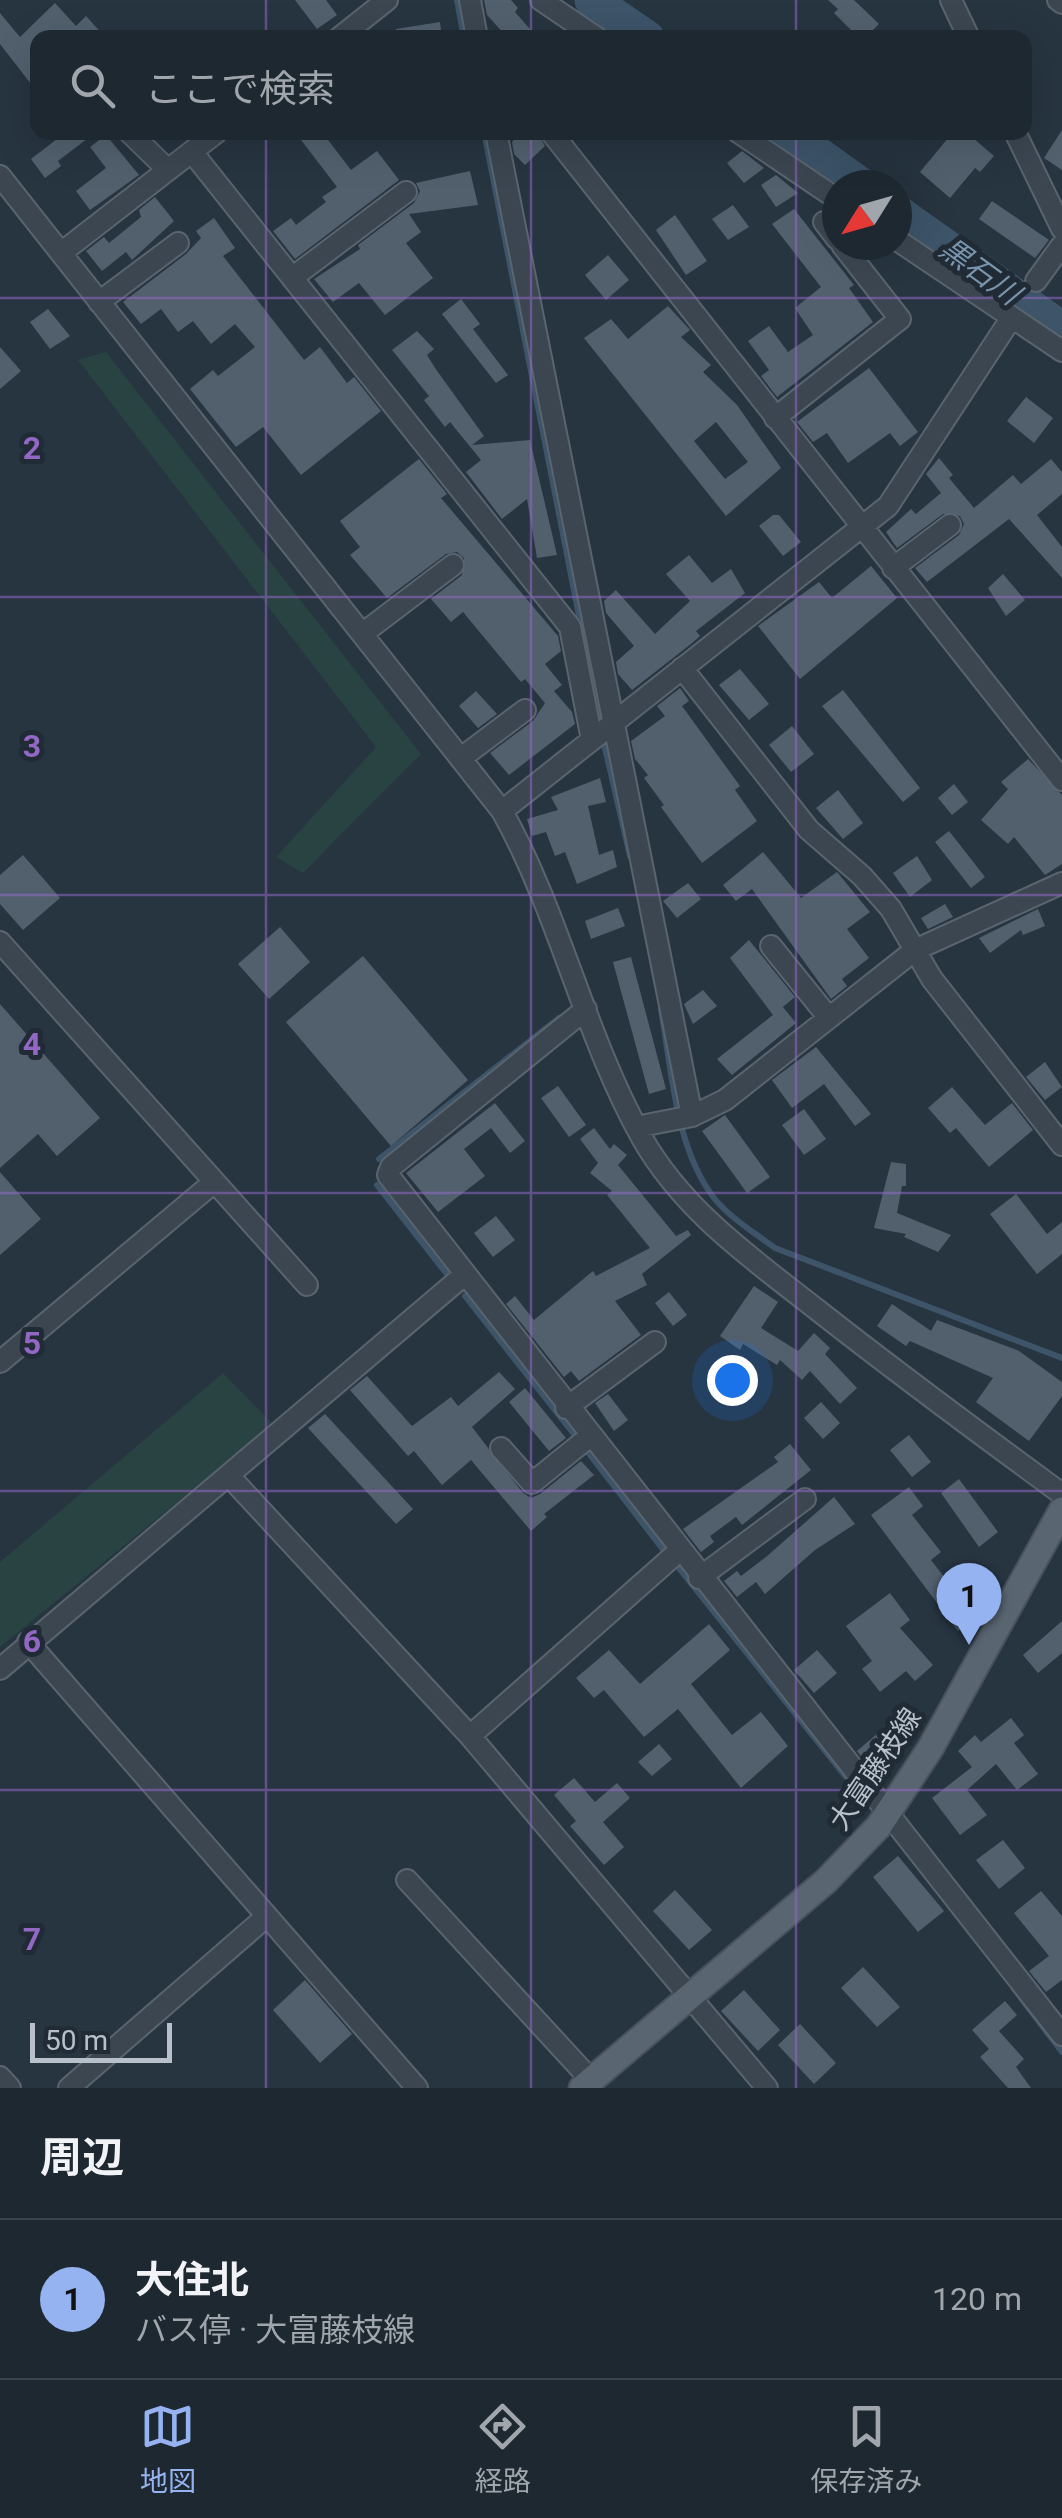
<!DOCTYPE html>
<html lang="ja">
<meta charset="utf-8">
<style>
body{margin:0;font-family:Roboto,"Noto Sans JP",sans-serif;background:#2a343d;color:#f1f3f6}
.compass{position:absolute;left:822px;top:170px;width:90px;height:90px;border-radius:50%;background:#1d2831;box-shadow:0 10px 40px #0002;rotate:233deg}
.scale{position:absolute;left:30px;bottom:25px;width:142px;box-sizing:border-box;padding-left:10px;border:5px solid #b8c1cb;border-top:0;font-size:28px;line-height:35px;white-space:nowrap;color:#b8c1cb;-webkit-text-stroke:8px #202b36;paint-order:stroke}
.you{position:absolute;left:732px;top:1380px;width:35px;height:35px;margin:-25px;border:8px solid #fff;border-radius:50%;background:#1a73e8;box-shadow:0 0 0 15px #1a73e833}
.badge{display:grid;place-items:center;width:65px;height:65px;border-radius:50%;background:#95b2f1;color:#111;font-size:32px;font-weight:700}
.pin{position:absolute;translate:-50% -82px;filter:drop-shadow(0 2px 5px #0008)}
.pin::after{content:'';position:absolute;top:52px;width:35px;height:30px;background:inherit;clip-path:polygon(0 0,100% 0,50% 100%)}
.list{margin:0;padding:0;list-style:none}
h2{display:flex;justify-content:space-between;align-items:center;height:130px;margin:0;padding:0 40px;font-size:42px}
h2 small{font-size:32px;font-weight:400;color:#a0a6ab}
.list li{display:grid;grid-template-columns:65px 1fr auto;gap:30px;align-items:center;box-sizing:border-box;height:160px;padding:0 40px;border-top:2px solid #3b444d}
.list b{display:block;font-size:38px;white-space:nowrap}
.list p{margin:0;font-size:32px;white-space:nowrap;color:#a0a6ab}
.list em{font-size:32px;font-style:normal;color:#a0a6ab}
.icon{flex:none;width:55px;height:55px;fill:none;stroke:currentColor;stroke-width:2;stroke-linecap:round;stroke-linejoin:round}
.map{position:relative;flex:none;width:1062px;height:2088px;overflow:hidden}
.search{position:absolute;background:#1d2831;box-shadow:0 10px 40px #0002;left:30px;right:30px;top:30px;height:110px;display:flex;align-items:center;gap:25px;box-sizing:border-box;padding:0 35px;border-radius:20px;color:#a0a6ab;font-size:38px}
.sheet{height:290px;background:#1d2831}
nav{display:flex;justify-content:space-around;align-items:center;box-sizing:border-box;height:140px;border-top:2px solid #3b444d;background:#1d2831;font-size:28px;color:#a0a6ab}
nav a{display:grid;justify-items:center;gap:5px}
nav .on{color:#95b2f1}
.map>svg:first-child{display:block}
.green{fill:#294242}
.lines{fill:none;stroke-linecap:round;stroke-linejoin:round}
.stream{stroke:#3d5469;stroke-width:6}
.river{stroke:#3d5469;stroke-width:35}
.building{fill:#52606e;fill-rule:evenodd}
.minor-casing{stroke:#59646e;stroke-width:24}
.major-casing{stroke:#48525d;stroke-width:29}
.minor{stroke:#3b4651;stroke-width:20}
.major{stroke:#596571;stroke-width:25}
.grid{fill:none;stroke:#9368c4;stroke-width:2.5;stroke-opacity:0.55}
.labels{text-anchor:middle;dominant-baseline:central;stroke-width:10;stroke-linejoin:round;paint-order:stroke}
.street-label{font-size:28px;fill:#b8c1cb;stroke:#202b36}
.water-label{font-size:30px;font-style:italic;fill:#7995ad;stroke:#202b36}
.grid-label{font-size:32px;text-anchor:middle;font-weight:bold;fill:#9368c4;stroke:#202b36;stroke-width:10;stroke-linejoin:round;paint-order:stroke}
</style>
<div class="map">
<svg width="1062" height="2088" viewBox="0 0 1062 2088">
<rect width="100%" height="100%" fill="#273541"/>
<path class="green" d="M106,352L421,754L303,873L276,857L376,747L78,360Z
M223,1373L273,1424L0,1647V1562Z"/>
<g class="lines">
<path class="stream" d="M457,0L464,38
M484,132L605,748L630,856
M661,1010C672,1071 675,1147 714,1198C730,1218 755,1233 775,1248L1062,1358
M379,1159L559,1018
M377,1185L446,1273
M465,1296L573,1433
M587,1451L665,1552
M678,1567L866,1802
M1014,1989L1062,2052"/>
<path class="river" d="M592,0L647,38
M787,132L861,185
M897,212L1062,329"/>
</g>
<path class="building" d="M295,0H326L337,15L317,29Z
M484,0H511L518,8L515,12L538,38H508L487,15Z
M828,0H854L879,24L865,38H859L834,13L838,9Z
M55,3L76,26L86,16L106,38H63L60,31L54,38H38V93L0,44V13L20,37Z
M440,22L442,38H396V29Z
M1062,130V170L1044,158Z
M66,132H96L58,161L61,166L45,178L31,159Z
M295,132H322L351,170L377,151L399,180L295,259L273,231L291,218L296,225L326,202L322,197L337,187Z
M521,132H537L545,146L525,165L514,154L512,142Z
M953,132H966L994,156L980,172L975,168L950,198L920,172Z
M106,135L139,175L90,210L76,191L106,168L90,147Z
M742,151L764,168L744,183L727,163Z
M470,171L478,205L409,214L421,232L406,243L433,278L385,315L359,283L333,302L314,279L360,249L358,245L414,203L420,191L416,183Z
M776,175L798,193L776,207L761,185Z
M155,197L174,221L132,260L126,252L102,271L86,251L104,237L109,243L141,217L139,210Z
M992,201L1049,240L1035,258L979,219Z
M733,205L749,227L728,240L712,219Z
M794,209L854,285L849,288L873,322L777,397L761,376L769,370L748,341L769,326L788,352L813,335L795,308L821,287L772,224Z
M675,215L707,261L686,275L656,230Z
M214,218L235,248L223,256L304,360L320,347L347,383L354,377L381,411L301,475L263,427L236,447L190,389L213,370L218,376L255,347L235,324L211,344L193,321L178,332L161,309L141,324L123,302L186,254L201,238L196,231Z
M608,255L629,280L606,300L585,275Z
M461,299L480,324L473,329L508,375L496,383L442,314Z
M668,306L690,330L681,337L711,365L703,372L737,405L781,468L726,516L584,338L611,319L628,339ZM716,422L748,462L725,479L694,441Z
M48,309L70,336L50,349L30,322Z
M417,331L434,349L427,355L435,368L484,436L472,445L530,440L557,555L537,558L527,499L502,519L466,472L481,460L450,422L445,427L424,400L429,396L392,350Z
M0,347L21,371L0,389Z
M869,368L918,432L900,446L890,433L848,463L827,433L813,442L797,422Z
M1026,397L1053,418L1034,443L1007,421Z
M939,458L953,475L949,478L974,508L1013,475L1021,484L1051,459L1062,472V494L1037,515L1062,547V578L1009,519L927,582L915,568L959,535L964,524L960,516L943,514L897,548L886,532L911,509L916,514L941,493L926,474Z
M419,459L447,494L441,498L558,636L561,651L545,664L562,685L554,691L572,712L575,724L509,775L490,753L533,721L545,703L525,679L521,682L463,612L451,622L431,599L462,575L464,558L457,552L446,554L387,598L350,555L360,547L340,521Z
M773,515H779L801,542L783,556L759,526Z
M689,555L712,583L731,569L745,593L696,631L700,636L691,644L632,690L618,674L616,662L634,646L606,613L604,601L616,590L655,634L690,601L666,574Z
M871,566L897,598L800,679L758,626L819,582L832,598Z
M1003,574L1025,600L1006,616L988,588Z
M740,669L769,704L749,720L719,685Z
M680,688L689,701L682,706L740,786L735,790L757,821L702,863L661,807L664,805L644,778L648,775L635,759L631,741L665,716L657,706Z
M843,690L920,788L903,802L822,706Z
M476,691L497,714L478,728L459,706Z
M792,726L814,754L791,772L769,745Z
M1028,759L1062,795V864L1045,875L1014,837L1008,844L981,820L1008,789L1001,782Z
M600,778L606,802L588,806L599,855L613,850L617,867L577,884L565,852L555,856L546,832L532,836L527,819L558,810L551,797Z
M954,784L968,802L952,815L938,798Z
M838,790L863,823L843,839L816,808Z
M949,831L985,877L971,888L935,842Z
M763,852L801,898L837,872L870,912L847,929L869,958L842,979L847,986L831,999L752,889L736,901L723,885Z
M23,855L60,898L23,930L0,904V875Z
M917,856L932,880L910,897L893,873Z
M688,883L701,899L677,918L663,901Z
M945,904L953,917L928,929L921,918Z
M618,908L625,926L591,939L585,921Z
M1038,909L1045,926L1023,935L1021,930L990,953L979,938Z
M280,927L310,962L269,999L238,964Z
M749,940L795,997L773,1015L730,958Z
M363,956L468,1080L391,1146L286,1022Z
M631,957L666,1089L649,1094L613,962Z
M703,990L717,1006L693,1024L684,1004Z
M0,1004L100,1118L57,1156L38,1134L0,1168Z
M783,1007L796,1023L732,1075L717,1059Z
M816,1047L871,1114L855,1126L824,1084L792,1108L772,1080Z
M1045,1062L1062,1087L1045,1100L1026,1077Z
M558,1086L586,1125L569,1137L541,1098Z
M952,1087L985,1125L1012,1103L1033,1130L989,1167L956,1128L950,1133L928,1108Z
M495,1103L525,1141L510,1153L491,1128L464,1149L485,1176L438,1212L406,1173Z
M804,1109L826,1139L804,1155L782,1125Z
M725,1115L770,1177L747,1193L702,1131Z
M594,1128L610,1149L614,1144L627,1155L618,1165L676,1236L688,1230L691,1235L642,1274L647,1285L615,1301L641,1335L579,1381L571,1371L564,1377L506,1304L515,1296L534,1320L593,1271L596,1276L650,1248L607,1195L612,1191L590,1173L598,1163L580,1139Z
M891,1162L906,1164V1186H902L897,1213L951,1235L938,1252L904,1237L906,1234L874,1228Z
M0,1172L41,1219L0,1255Z
M1016,1194L1047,1234L1062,1222V1254L1037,1274L990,1214Z
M496,1216L515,1240L493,1257L474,1233Z
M754,1286L778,1302L761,1328L798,1351L814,1333L830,1348L825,1354L857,1388L840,1404L810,1371L802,1380L780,1360L777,1365L743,1344L740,1350L720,1336Z
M669,1292L687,1315L673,1326L655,1303Z
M892,1304L931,1331L937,1320L1019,1351L1062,1382V1396L1029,1441L976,1402L993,1378L910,1341L906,1346L877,1326Z
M499,1372L515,1389L472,1427L522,1492L531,1498L540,1494L581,1461L594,1475L544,1514L547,1517L531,1531L471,1460L442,1485L414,1451L408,1456L350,1390L367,1376L412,1426L451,1397L458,1406Z
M525,1388L566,1438L549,1451L509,1402Z
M608,1394L628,1420L614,1431L595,1403Z
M821,1402L840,1423L823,1439L804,1418Z
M325,1414L413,1509L396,1524L308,1428Z
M909,1435L931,1462L912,1477L890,1450Z
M790,1444L811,1470L742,1525L736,1517L710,1536L714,1542L701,1552L683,1529L778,1462L774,1457Z
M959,1479L998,1532L979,1547L941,1493Z
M909,1487L923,1506L912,1515L941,1552L931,1560L976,1618L958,1631L871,1515Z
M834,1497L855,1524L815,1550L765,1594L756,1582L737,1597L724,1581L737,1571L741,1576L766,1557Z
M890,1593L910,1620L900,1628L933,1665L915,1681L906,1671L880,1692L862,1669L872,1661L846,1626Z
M1062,1621V1653L1038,1673L1023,1655Z
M709,1624L730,1650L691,1684L732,1735L761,1712L788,1746L741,1788L678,1709L644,1737L604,1690L594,1698L576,1678L609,1650L640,1684Z
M817,1650L837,1673L814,1693L794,1670Z
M1011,1718L1024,1735L1014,1743L1038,1774L1017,1790L996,1764L967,1790L987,1815L960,1835L932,1798L972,1767L958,1751L975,1735L981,1742Z
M878,1733L899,1756L876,1776L857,1751Z
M659,1744L672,1759L652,1776L638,1762Z
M574,1778L595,1802L617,1783L630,1798L603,1822L624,1847L604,1865L570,1826L576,1821L554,1795Z
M1003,1840L1025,1868L999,1889L976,1860Z
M898,1856L944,1911L918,1932L873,1877Z
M675,1890L712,1930L689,1950L653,1911Z
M1041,1891L1062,1916V1980L1046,1992L1029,1971L1049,1956L1014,1913Z
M863,1967L900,2007L877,2027L841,1988Z
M305,1980L352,2034L320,2063L273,2010Z
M744,1990L780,2030L758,2051L721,2011Z
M1005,2001L1017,2015L999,2031L1024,2059L1016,2067L1031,2088H1008L980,2057L989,2049L972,2030Z
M800,2024L836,2063L814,2084L778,2045Z"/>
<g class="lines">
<defs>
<path id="minor" d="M470,0L477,38
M541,0L597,38
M951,0L969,38
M1058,0L1062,3
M339,38L387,0
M129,132L168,170
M496,132L692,1116
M551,132L1062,780
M738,132L837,199
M1015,132L1062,229
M192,152L570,627L592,740
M0,176L502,811C560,915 584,1034 642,1138C684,1212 754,1260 820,1312C899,1374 980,1434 1062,1494
M824,222L837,239
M897,240L1062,351
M61,253L217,132
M292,278L406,192
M1036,281L1062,245
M99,302L178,243
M775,418L900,319L842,245
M893,568L950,525
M362,634L453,565
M682,668L809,830L862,876L891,909L932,979L1062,1145
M461,758L525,710
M502,811L888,506L1012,317
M0,942L307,1285
M771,946L829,1018
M586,1009L391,1167L388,1175L1062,2035
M636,1127L692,1116L725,1100L915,950L1062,883
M0,1362L213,1183
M566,1408L655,1342
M501,1448L532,1483L589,1437
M230,1477L470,1736L767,2088
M699,1578L805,1499
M28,1642L417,2088
M0,1669L463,1276
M470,1736L679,1551
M407,1880L591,2080
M0,2077L10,2088
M69,2088L267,1916"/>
<path id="major" d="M582,2088L826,1881L879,1826L930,1749L1062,1510"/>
</defs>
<use href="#minor" class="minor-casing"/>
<use href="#major" class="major-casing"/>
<use href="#minor" class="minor"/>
<use href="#major" class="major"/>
</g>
<path class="grid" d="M266,0V38M531,0V38M796,0V38M266,132V2088M531,132V2088M796,132V2088M0,298H1062M0,597H1062M0,895H1062M0,1193H1062M0,1491H1062M0,1790H1062"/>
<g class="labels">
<g class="street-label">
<text transform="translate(875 1769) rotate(-56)">大富藤枝線</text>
</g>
<g class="water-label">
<text transform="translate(980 271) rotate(36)">黒石川</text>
</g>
</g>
<g class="grid-label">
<text x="32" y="459">2</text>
<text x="32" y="757">3</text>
<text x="32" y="1055">4</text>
<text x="32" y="1354">5</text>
<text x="32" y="1652">6</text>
<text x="32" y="1950">7</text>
</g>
</svg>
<svg class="compass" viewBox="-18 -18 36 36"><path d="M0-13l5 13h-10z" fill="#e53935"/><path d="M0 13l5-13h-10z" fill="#a0a6ab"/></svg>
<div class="scale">50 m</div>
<div class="you"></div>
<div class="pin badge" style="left:969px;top:1645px">1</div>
<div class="search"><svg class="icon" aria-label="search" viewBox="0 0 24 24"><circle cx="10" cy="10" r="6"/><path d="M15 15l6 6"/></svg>ここで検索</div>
</div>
<section class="sheet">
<h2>周辺<small></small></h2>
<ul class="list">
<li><span class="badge">1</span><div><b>大住北</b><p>バス停 · 大富藤枝線</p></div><em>120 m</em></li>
</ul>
</section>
<nav>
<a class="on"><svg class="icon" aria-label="map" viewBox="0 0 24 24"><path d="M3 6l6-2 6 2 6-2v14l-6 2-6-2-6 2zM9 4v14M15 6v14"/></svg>地図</a>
<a><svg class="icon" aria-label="directions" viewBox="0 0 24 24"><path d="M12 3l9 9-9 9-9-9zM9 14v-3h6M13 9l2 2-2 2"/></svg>経路</a>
<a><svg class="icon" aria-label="saved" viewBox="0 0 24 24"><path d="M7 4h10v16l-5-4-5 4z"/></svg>保存済み</a>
</nav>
